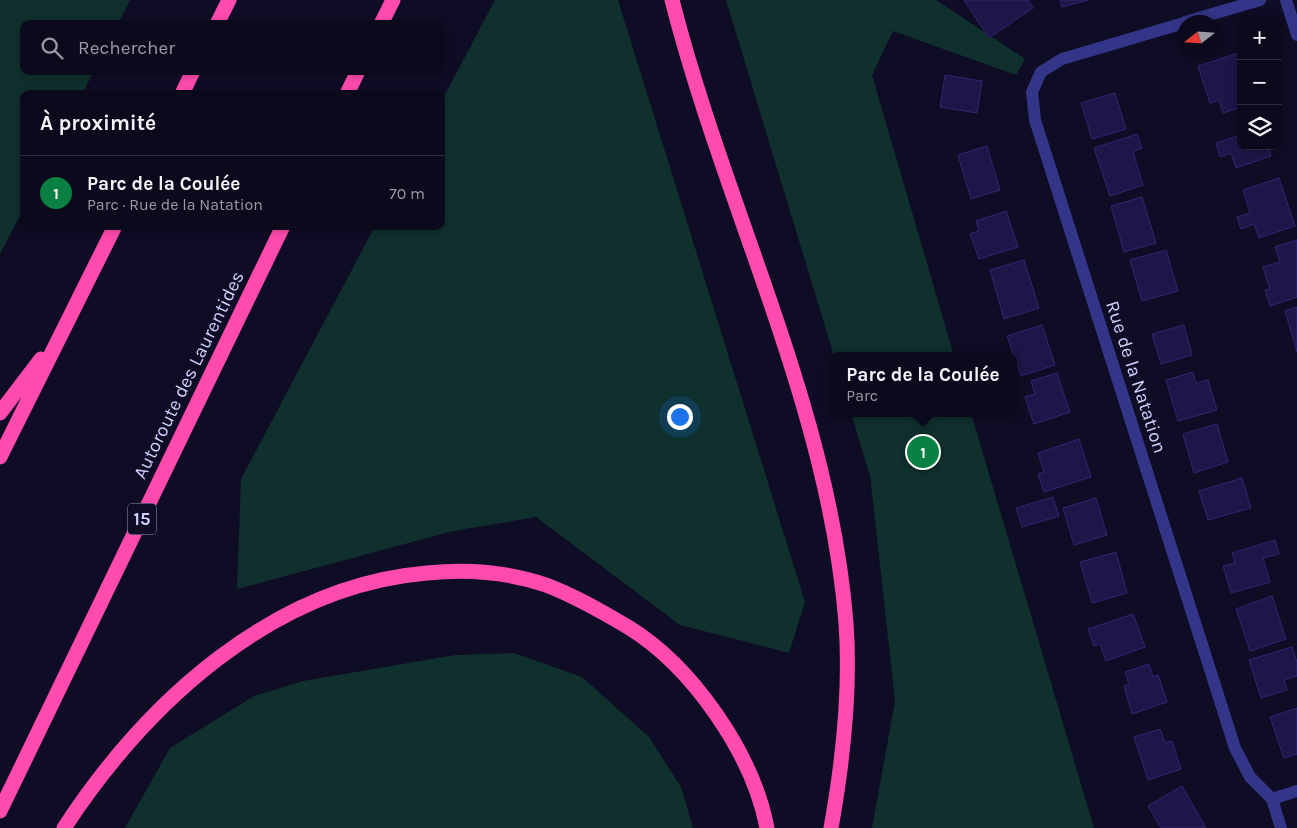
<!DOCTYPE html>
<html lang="fr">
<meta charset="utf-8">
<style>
body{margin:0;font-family:Karla,sans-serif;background:#191729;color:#f1f3f6}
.controls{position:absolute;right:15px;top:15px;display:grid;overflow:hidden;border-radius:10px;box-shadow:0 2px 8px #0003}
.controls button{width:45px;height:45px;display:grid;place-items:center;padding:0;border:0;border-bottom:1px solid #2b2a3b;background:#0b091c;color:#f1f3f6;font:25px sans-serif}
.compass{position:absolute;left:1177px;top:15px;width:45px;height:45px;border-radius:50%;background:#0b091c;box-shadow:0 2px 8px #0003;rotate:253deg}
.you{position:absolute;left:679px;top:416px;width:18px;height:18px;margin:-12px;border:4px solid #fff;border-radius:50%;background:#1a73e8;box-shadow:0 0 0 8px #1a73e833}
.badge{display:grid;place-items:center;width:32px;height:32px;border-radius:50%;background:#0b8043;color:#fff;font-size:16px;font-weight:700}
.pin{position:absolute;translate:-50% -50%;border:2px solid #fff;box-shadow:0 1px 5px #0006}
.popup{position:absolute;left:829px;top:352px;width:188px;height:65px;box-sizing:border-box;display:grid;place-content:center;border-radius:10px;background:#0b091c;filter:drop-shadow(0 1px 4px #0005);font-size:16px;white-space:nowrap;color:#9a9aa3}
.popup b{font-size:19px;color:#f1f3f6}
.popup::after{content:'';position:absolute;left:50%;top:100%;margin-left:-10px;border:10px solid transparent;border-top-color:#0b091c}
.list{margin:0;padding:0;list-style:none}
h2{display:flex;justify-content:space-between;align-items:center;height:65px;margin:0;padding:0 20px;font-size:21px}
h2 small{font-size:16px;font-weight:400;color:#9a9aa3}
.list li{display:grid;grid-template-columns:32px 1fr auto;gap:15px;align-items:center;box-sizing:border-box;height:75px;padding:0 20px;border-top:1px solid #2b2a3b}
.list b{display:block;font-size:19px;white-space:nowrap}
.list p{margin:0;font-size:16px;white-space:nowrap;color:#9a9aa3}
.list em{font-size:16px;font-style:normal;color:#9a9aa3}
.icon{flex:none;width:28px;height:28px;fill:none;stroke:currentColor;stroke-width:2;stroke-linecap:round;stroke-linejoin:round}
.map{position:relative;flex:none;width:1297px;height:828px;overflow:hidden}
.search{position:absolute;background:#0b091c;box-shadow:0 2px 8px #0003;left:20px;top:20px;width:425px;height:55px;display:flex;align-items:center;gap:12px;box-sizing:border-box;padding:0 18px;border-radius:10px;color:#9a9aa3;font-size:19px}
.panel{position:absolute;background:#0b091c;box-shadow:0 2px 8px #0003;left:20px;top:90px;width:425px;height:140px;border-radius:10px}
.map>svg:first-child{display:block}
.green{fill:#0f302d}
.building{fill:#1d1648;stroke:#312676}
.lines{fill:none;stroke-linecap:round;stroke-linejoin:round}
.minor{stroke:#333589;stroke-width:12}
.motorway{stroke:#ff4bad;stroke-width:15}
.labels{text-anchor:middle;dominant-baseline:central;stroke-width:5;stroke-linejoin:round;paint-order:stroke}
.shield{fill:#0f0c25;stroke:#9895be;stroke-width:1}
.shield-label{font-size:18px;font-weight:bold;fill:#d3d0ff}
.street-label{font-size:19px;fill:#d3d0ff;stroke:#0f0c25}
</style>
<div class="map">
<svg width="1297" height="828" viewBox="0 0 1297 828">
<rect width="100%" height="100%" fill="#0f0c25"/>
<path class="green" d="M0,0H130L118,24H24V71H94L82,94H24V208L0,254Z
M495,0H618L805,602L789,653L680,625L536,517L453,531L237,589L241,479L375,226H441V102Z
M726,0H936L1025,59L1016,75L893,31L872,75L954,356H834Z
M851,413H971L1094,828H872L895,701L870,476Z
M514,653L582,677L649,737L681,787L693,828H125L170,748L254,696L303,681L455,655Z"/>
<path class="building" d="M964,0H1028L1033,8L989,38Z
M1060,0H1088L1062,7Z
M1238,53L1241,61V107L1223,113L1219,100L1210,103L1198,66Z
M945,75L982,81L977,113L940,107Z
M1115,93L1126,129L1092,139L1081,103Z
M1137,134L1142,148L1133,152L1143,185L1110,196L1094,148Z
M1241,135V146H1268L1271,156L1236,168L1231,153L1220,157L1216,143Z
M987,146L1000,190L971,199L958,155Z
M1279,178L1295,226L1259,238L1254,224L1241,229L1237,217L1250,213L1243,190Z
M1142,197L1156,243L1124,252L1111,206Z
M1006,211L1018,247L979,259L970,234L979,231L976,221Z
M1297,240V297L1270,306L1265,290L1270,289L1263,267L1280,262L1275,247Z
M1166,250L1178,291L1142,301L1130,260Z
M1024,260L1039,308L1004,319L990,270Z
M1297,307V352L1285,311Z
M1042,325L1055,365L1021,376L1007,336Z
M1184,325L1192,355L1161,364L1152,334Z
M1193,372L1196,383L1208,380L1217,410L1178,421L1166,380Z
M1057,373L1070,412L1034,424L1025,397L1035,394L1031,381Z
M1217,424L1228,462L1194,473L1183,434Z
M1079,439L1091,477L1044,492L1038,474L1044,472L1038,453Z
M1242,478L1251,508L1208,520L1199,491Z
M1053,497L1059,516L1022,527L1016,508Z
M1096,498L1107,535L1074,545L1063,508Z
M1275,540L1279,554L1263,558L1270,582L1231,593L1223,566L1235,563L1232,553Z
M1116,552L1127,593L1092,603L1080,562Z
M1272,596L1286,639L1250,651L1236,609Z
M1133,614L1145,647L1106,661L1100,644L1094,646L1088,629Z
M1292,647L1297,662V676L1284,680L1287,690L1261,698L1249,660Z
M1149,664L1153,677L1158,675L1167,702L1132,714L1124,686L1129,684L1125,672Z
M1297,708V754L1284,758L1270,717Z
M1160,729L1165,743L1172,741L1181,769L1148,780L1134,737Z
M1182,786L1206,828H1161L1148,806Z"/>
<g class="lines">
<path class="minor" d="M1286,0L1297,35
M1185,22L1260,0
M1184,23L1062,59L1041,72L1032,92L1035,120L1235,748L1250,777L1272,799L1281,828
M1272,799L1297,791"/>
<path class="motorway" d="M672,0C725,209 829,406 846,623C851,691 843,761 831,828
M217,24L229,0
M381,24L393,0
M182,94L193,71
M347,94L358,71
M0,413L41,359
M0,457L115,226
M0,811L283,226
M64,828C146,703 272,586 427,573C466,569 508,572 546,585C575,596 601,611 628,627C692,666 753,754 767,828"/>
</g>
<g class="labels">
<rect class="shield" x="128" y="503.5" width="28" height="31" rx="4"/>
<g class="shield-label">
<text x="142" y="519">15</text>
</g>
<g class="street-label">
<text transform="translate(189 375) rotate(-64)">Autoroute des Laurentides</text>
<text transform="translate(1136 377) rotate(72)">Rue de la Natation</text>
</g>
</g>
</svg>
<div class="controls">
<button>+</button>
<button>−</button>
<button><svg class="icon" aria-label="layers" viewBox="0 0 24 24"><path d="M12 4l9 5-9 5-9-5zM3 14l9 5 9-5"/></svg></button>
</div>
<svg class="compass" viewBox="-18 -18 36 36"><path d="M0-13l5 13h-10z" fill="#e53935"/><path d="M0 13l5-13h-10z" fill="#9a9aa3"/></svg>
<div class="you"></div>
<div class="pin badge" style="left:923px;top:452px">1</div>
<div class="popup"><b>Parc de la Coulée</b>Parc</div>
<div class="search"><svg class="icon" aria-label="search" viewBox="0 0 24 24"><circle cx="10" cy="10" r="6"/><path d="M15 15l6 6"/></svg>Rechercher</div>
<section class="panel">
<h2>À proximité<small></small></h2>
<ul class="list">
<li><span class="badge">1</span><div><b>Parc de la Coulée</b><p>Parc · Rue de la Natation</p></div><em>70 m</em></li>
</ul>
</section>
</div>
